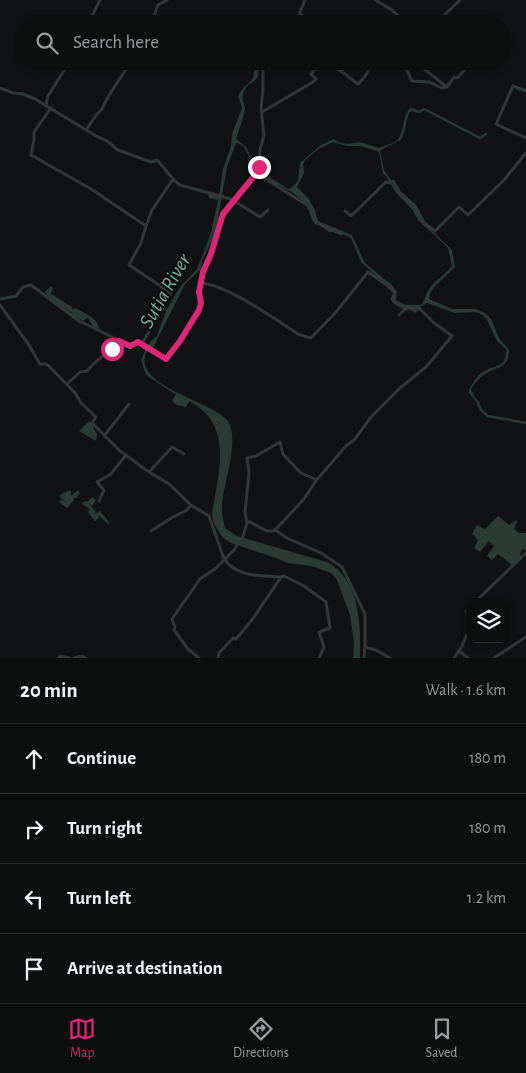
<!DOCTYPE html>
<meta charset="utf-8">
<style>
body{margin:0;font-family:"Alegreya Sans",sans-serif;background:#1b1c1c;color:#f1f3f6}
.controls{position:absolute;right:15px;bottom:15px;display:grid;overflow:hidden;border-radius:10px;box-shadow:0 2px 8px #0003}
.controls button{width:45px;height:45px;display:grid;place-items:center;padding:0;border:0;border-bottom:1px solid #2d2e2e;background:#0d0e0e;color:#f1f3f6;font:25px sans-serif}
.stop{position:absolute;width:15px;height:15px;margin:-11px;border:4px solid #db2777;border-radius:50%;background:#fff}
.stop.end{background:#db2777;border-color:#fff;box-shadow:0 1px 5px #0008}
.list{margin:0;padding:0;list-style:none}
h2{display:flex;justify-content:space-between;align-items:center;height:65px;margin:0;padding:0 20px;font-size:21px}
h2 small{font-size:16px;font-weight:400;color:#9a9c9e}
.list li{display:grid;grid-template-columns:32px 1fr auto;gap:15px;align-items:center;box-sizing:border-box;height:70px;padding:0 20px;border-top:1px solid #2d2e2e}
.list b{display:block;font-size:19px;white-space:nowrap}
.list em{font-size:16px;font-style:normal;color:#9a9c9e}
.icon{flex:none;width:28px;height:28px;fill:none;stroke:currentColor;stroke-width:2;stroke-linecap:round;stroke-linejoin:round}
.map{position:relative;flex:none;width:526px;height:658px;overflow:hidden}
.search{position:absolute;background:#0d0e0e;box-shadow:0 2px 8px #0003;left:15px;right:15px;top:15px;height:55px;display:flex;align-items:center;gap:12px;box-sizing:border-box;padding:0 18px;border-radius:28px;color:#9a9c9e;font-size:19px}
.sheet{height:345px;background:#0d0e0e}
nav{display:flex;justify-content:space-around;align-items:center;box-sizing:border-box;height:70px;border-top:1px solid #2d2e2e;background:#0d0e0e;font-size:14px;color:#9a9c9e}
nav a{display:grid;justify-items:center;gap:2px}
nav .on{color:#db2777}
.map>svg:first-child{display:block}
.water{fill:#2a3b34;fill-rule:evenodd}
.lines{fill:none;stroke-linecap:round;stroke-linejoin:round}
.canal{stroke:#2a3b34;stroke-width:2.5}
.minor{stroke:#323837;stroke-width:3}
.route{stroke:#db2777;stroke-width:6}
.labels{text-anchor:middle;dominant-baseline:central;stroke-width:4.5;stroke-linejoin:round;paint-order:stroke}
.water-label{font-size:21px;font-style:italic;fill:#78b09a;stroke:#0c0d0d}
</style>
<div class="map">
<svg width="526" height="658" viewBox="0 0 526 658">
<rect width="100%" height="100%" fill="#111213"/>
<path class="water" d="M252,61H257C263,88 249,76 243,94C241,100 245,103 245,109C245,115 238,131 236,139L246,147L257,169L288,189C304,182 296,174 301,162L321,145L333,139L340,143L348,144L360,142L379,148L393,143L400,138L401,139C395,144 387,146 380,151L384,170L398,190L414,206L423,222L452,250L455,267L435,286L430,293L429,299L452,309H475L485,313L491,319L499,338L509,350C509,369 496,367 485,374C479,377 475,384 471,389L474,396L480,403L478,404L469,393V390C472,385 476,377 481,373C492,364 507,370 506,349L497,341L486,318L481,314L474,312L455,313L427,303L415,310C407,308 398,306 393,299L395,293L361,262L351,238L338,232H329L318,224L314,220L310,207L292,192L271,182L258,173L244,147L240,144L236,143L227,167L217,224L212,240L202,261L201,269L185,284L153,348L150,347L148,348L155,353L153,355L147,351C129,385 212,401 227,420C241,438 223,484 222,506C221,513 224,521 225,528L237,536L327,562C360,579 361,626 360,658H353L354,642L350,615L337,580L331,573L312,566L288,563L276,558L231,543L223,538L218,531L213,521L212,513C218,473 235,425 189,401L186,407C182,405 175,407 172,400L176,395L146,375L141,360L148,344L157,336L166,311L180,287L197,269L211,233L218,200L209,198L208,195L209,194L219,196L223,169L231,146L232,134L242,108L238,96C246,80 259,84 252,61ZM333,142L347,146H361L379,152L383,174L386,176L397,194L412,209L418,220L448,248L452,266C446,274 437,279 431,286C426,292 426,299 421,305H406L396,300L397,292L393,286L365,263L352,235L318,221L315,210L309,199L297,187L304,173L303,165L305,160L319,149Z
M51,286L53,287L51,294L72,307L73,310L75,308C84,313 97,317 99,328L98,329L93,326L88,318L83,321L71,314L72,311L70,312L50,299L45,292Z
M89,421L94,427V430L97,434L96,441L79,431Z
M69,490L71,492V496L78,490L80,493L76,498H73L74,500L67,508L59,502L61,499L66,502L59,496Z
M92,497L96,500L92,506L88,503L96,512L92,515L100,511L109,522L108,524L98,515L99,518L95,521L88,512L90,509L82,504L85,501L87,502Z
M498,516L509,525L516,520L517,522L514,529L519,533H526V550L522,549L520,553L521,557L512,565L498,554L492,560L487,556L494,546L489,541L480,552L474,548L478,540L472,534L477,525L485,529Z"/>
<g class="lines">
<path class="canal" d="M399,140C407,130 402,118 411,109L419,112L424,109L480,138L486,134
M399,315L405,309
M478,403L481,410L488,416L526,423"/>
<path class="minor" d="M375,0L392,10L407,24
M300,14L320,24
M88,24L100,0
M156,24L158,17L154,15L158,5L167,0
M291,24L298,17L305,0
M435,24L460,0
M325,61L345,74L358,84C365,77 369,73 370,61
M350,61L369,68
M393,61L406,69L412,81L429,82L442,88L446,87
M421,61L420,66L447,87L454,77L457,78L473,61
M342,71L348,61
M0,88L13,93L23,94L35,99L96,136L107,141L118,150L151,162L157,160L175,181L180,185L231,199L260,217L268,210
M526,91L513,86L496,124L526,138
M46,105L48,96L70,61
M51,108L34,132V140L31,155L91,189L146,226L141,243L129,265L171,293L142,344
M262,112L313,82L316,79L311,74L322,61
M86,130L97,114L102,109L108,97L124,72L134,61
M255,175L262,177L307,205C313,211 311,218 316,223L341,234
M345,211L351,216L386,182L390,183L393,181L400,193L415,206L424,223L435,231L459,207L468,215L504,180L526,153
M146,226L152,210L173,179
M201,283C230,286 274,319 300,335L311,338L336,312L368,272L387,285L395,293L392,299L394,302L406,309L410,308L415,311L419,308L433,322L452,336L426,367L400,388L371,417L355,439L346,446L315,482L304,499L277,528L273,531H267L246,520
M0,299L16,296L23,287L31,285L79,321L131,346L138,342L142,344L166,359L180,341L199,310L201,303L199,292L203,272L219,232L221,218L259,169L260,150L264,136L261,108L263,90V61
M0,305L29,345L40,364H46L49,366L75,393L81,403L96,417L92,423L120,451L146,470L169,484L191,505L209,516L224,559C238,578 260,575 281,577
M67,384L80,372L87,371C96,359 110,352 119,341
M104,436L129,404
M149,472L172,447L184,454
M99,501L104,490L97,482L111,474L126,455
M275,530L287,538L321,553L342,567L365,614V647L376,650L390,658
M151,531L173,517L187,510L191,505
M475,602L526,553
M470,606L466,611L470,624
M459,651L468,658
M59,658L60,656L69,658
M74,658L82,656L85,658
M199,658L188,649L174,630L175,627L172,619L200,579L215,569L234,550L243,536L247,523L245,512L249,473L247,458L256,456L280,442L283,454L295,467L301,473L317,480
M218,658L219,653L233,638L236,639L252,620L281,577L284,576L304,586L326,602L330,628L319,632L324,647L319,658
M364,658L365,647
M454,658L462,646L470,627
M494,658L526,637"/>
</g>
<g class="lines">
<path class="route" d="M112,349L119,341L130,346L138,342L166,359L180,341L199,310L201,303L199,292L203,272L211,254L223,214L255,175L259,167"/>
</g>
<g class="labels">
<g class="water-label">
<text transform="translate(165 291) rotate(-60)">Sutia River</text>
</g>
</g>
</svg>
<div class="controls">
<button><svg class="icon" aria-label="layers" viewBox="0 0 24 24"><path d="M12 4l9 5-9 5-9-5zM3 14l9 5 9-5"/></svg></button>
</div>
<div class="stop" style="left:112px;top:349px"></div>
<div class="stop end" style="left:259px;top:167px"></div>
<div class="search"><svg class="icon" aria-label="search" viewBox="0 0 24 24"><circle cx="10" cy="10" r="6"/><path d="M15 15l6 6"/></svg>Search here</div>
</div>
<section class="sheet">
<h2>20 min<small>Walk · 1.6 km</small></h2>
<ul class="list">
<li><svg class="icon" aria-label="ahead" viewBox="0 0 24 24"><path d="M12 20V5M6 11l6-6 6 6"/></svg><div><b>Continue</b></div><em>180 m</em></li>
<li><svg class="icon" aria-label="right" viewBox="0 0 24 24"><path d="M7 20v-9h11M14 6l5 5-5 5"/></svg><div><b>Turn right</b></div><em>180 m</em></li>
<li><svg class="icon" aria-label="left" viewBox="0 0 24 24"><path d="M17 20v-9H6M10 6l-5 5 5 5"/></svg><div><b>Turn left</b></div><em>1.2 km</em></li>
<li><svg class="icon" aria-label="arrive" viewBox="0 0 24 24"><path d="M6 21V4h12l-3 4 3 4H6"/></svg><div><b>Arrive at destination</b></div></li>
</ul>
</section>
<nav>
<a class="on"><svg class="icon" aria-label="map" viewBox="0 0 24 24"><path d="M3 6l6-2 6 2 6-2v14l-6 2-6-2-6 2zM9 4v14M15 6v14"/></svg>Map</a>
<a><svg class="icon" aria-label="directions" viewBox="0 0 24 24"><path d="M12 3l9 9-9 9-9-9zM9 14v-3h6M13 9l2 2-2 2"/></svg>Directions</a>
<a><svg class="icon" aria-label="saved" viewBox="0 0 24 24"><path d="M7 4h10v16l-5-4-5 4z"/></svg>Saved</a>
</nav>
